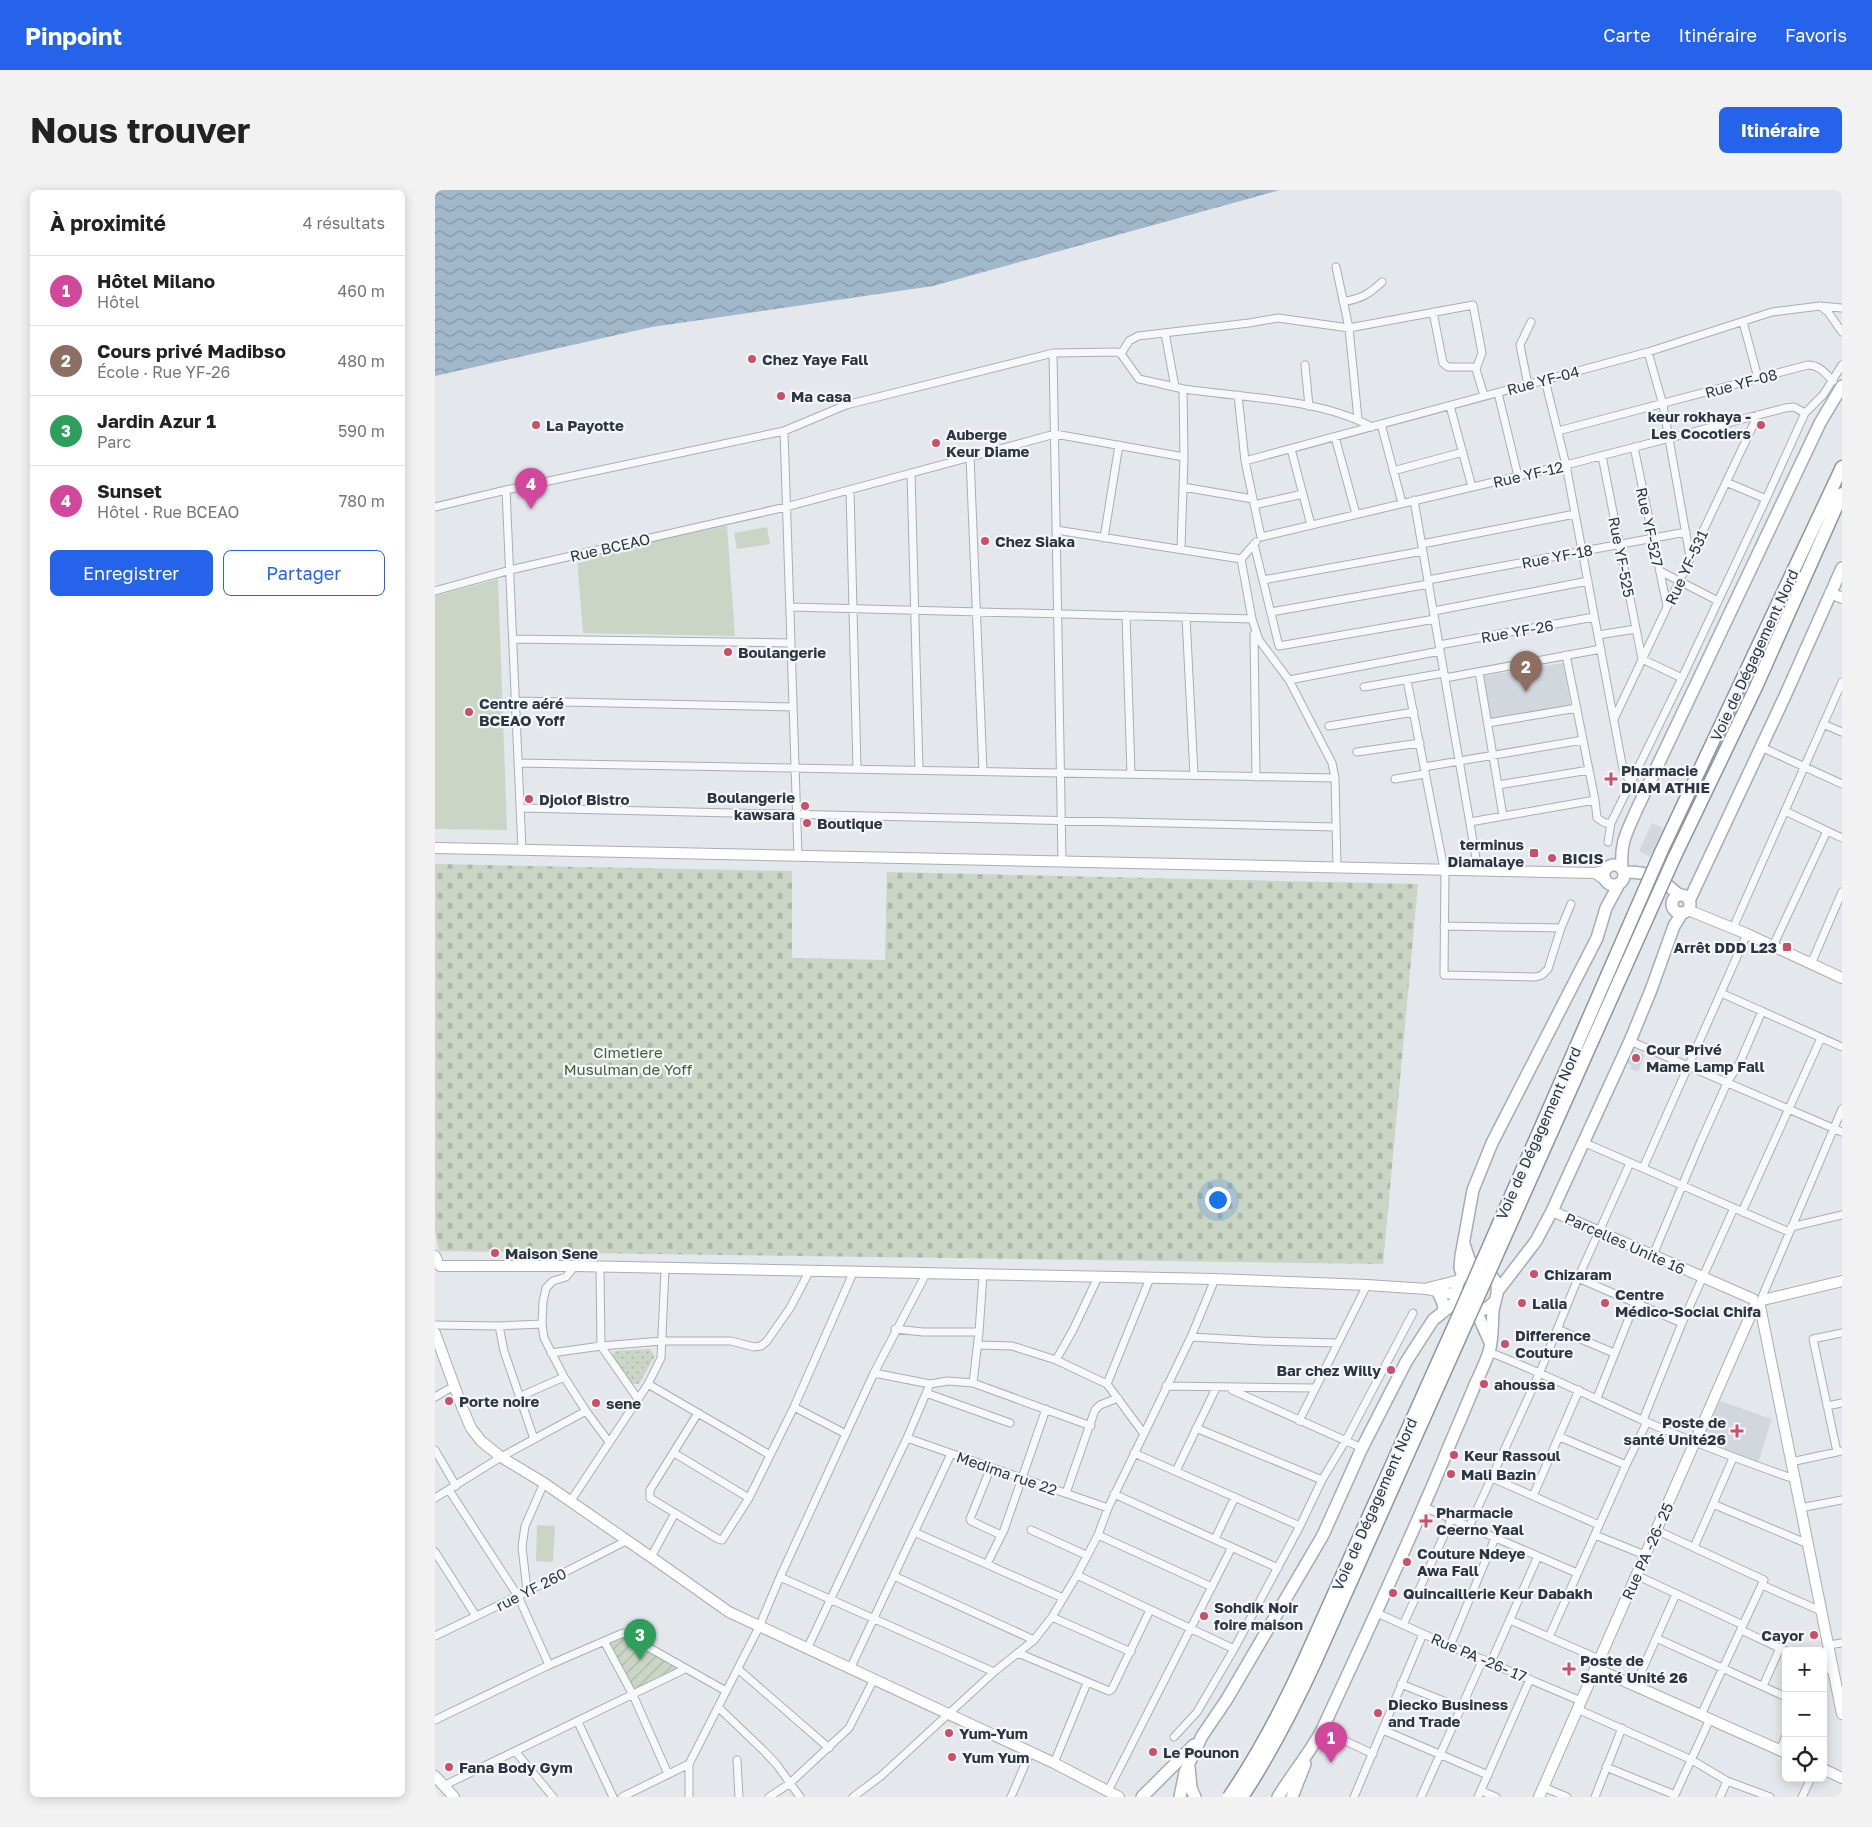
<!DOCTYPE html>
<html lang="fr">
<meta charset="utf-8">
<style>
body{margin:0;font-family:"Golos Text",sans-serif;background:#f2f2f2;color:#222}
.controls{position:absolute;right:15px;bottom:15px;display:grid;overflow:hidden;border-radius:8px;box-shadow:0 2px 12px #0003}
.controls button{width:45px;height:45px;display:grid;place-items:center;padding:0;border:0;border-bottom:1px solid #e0e0e0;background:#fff;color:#222;font:25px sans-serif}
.you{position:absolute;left:782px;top:1009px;width:18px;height:18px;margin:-12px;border:4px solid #fff;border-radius:50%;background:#1a73e8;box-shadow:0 0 0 8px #1a73e833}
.badge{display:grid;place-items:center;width:32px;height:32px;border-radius:50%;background:#2563eb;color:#fff;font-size:16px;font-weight:700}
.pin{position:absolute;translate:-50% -41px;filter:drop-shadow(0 1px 2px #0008)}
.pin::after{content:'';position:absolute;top:26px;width:18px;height:15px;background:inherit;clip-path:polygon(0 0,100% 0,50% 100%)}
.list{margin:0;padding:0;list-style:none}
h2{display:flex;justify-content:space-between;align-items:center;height:65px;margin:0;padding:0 20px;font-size:21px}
h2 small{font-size:16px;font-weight:400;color:#767676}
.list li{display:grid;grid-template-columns:32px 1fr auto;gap:15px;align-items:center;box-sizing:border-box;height:70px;padding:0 20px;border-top:1px solid #e0e0e0}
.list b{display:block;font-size:19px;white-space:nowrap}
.list p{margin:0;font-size:16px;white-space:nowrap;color:#767676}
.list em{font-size:16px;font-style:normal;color:#767676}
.actions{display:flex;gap:10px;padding:15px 20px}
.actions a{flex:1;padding:11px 0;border:1px solid #2563eb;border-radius:8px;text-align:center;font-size:18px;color:#2563eb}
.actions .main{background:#2563eb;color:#fff}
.icon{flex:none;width:28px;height:28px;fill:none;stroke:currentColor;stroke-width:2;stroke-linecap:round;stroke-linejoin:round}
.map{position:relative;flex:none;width:1407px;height:1607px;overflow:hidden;border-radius:8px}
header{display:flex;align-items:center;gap:30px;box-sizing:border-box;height:70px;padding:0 25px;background:#2563eb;color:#fff}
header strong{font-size:24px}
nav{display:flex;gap:28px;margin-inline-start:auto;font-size:18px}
.intro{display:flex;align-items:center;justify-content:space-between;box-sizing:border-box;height:120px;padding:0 30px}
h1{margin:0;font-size:35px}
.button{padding:12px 22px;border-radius:8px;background:#2563eb;color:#fff;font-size:18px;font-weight:700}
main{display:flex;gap:30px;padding:0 30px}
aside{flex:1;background:#fff;border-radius:8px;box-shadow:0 2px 12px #0003}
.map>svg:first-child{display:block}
.built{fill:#d2d7dd}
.grass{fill:#cad5c5}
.cemetery{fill:url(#cemetery-stones)}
.park{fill:url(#park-dots)}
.garden{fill:url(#garden-furrows)}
.water{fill:url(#water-waves)}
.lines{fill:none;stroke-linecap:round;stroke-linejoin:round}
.street-casing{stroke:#a9aeb5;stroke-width:9}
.secondary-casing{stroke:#a9aeb5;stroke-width:12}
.primary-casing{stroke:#a4acb7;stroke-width:14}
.highway-casing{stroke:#8c95a2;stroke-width:15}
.street{stroke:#f7f8fa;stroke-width:7}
.secondary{stroke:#fff;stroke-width:10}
.primary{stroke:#fff;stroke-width:11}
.highway{stroke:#fff;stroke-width:12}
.highway-bridge-casing{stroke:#8c95a2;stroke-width:15;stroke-linecap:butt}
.highway-bridge{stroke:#fff;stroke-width:12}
.poi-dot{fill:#cb4f67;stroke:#f4f6f9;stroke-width:2}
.labels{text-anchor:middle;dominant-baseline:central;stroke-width:4.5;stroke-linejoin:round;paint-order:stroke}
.poi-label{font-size:15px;font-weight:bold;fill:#2c3643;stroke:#f4f6f9;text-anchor:start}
.street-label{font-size:15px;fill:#2c3643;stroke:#f4f6f9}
.park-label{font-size:15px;fill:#425f3a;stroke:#f4f6f9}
</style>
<header>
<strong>Pinpoint</strong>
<nav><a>Carte</a><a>Itinéraire</a><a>Favoris</a></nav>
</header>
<div class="intro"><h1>Nous trouver</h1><a class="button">Itinéraire</a></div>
<main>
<aside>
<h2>À proximité<small>4 résultats</small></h2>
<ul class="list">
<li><span class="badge" style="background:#d1479c">1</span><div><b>Hôtel Milano</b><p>Hôtel</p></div><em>460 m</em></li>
<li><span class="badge" style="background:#8d6e63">2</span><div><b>Cours privé Madibso</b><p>École · Rue YF-26</p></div><em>480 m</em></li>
<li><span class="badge" style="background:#2e9e5b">3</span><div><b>Jardin Azur 1</b><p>Parc</p></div><em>590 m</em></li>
<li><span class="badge" style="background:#d1479c">4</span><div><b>Sunset</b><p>Hôtel · Rue BCEAO</p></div><em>780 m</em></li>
</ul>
<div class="actions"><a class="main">Enregistrer</a><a>Partager</a></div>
</aside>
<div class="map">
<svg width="1407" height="1607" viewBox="0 0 1407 1607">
<defs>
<pattern id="cemetery-stones" width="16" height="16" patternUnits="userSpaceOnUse" patternTransform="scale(1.25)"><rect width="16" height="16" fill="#cad5c5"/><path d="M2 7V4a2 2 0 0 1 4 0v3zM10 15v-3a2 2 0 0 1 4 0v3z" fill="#aeb7aa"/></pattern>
<pattern id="park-dots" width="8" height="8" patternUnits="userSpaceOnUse" patternTransform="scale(1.25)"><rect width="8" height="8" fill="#cad5c5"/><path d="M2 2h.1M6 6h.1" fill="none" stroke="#aeb7aa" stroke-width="1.8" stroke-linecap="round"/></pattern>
<pattern id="garden-furrows" width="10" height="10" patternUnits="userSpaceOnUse" patternTransform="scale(1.25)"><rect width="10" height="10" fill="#cad5c5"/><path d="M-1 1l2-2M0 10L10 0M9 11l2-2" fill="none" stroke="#aeb7aa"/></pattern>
<pattern id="water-waves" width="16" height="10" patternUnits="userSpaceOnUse" patternTransform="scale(1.25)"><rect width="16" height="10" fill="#a1b7ca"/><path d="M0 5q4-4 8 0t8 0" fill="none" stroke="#8396a6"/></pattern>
</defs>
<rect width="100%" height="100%" fill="#e4e7eb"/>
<path class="built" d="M1128,473L1136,518L1054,530L1048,486Z
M1217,633L1228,638L1215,667L1204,661Z
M1196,859L1210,865L1203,882L1195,879L1196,875L1192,873L1191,871Z
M1285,1211L1337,1229L1322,1276L1266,1253Z"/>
<path class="grass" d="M292,336L300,446L148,443L142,367Z
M332,337L335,354L302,359L299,343Z
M63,389L72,640L0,639V406Z
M102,1335L120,1336L118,1372L101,1371Z"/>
<path class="cemetery" d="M0,674L357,681V768L450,770L452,682L983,694L948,1074L4,1061L0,1041Z"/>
<path class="park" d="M215,1159L220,1166L204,1194H197L177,1166L180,1161Z"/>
<path class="garden" d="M188,1446L243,1479L199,1500L174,1453Z"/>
<path class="water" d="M0,0H845L498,96L217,137L0,186Z"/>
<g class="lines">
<defs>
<path id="street" d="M901,77L914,138L923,229
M908,112C927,108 933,105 947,92
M1385,116L1393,122L1407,142
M998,122L1008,173L1013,177H1038L1041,179L1049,206
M1308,132L1323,188
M730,143L740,197
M1213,162L1228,215L1255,367
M618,163L627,671
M686,164L694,151L703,146L814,133L843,128L914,138L1038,115L1047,163L1041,179
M870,175L874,216
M1110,190L1131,275L1188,579L1195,592L1211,599
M1093,195L1085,155L1096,132
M1063,203L1083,286
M803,205L810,271L826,347
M1015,216L1037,297
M946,234L967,313
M349,241L363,666
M1123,241L1373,175C1384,175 1390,183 1398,191
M900,247L921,324
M1199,257L1232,416
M856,259L876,335
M1167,266L1207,469L1247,488
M535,267L548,581
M810,271L1213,162L1337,122L1385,116L1407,118
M958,281L1028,262
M476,283L484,580
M1291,292L1331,309
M748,297L818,309
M71,300L87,660
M415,300L422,579
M979,310L1043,680
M819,315L868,304
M0,317L71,300L349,241L411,215L618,163L682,162L686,164L704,189C719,192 734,196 749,199C809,208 883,208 937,237
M621,340L806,369
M826,347L1131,275L1350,218L1359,217L1370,223
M669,348L684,255
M819,354L844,456L1000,429
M987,354L1140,324
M746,359L749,267L748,199
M806,369L817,429L824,450L854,490L897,573L900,588L902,677
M806,369L821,352
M1225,381L1283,411
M828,390L988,361
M993,390L1251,342
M0,401L75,380L351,317L620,244L749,267
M355,417L817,429
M999,421L1153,391
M836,422L994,394
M691,425L696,584
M751,427L759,585
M819,444L821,587
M1163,445L1201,439
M78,449L356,453
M1004,455L1159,427
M1131,465L1160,610L1162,628L1170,633H1176L1173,652
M1044,482L1068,626
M1010,488L1166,459
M854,490L1005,461
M972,490L1009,679
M929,497L1009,483
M81,511L358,517
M1179,529L1323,225
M1053,533L1142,518
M1388,534L1407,542
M894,536L979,522
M1326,557L1407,594
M922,562L985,553
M84,573L900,588
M989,577L1148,550
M960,589L990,584
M1063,595L1154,580
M86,618L901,637
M1350,621L1407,648
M1035,632L1160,610
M1176,633L1247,488L1331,309L1370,223L1388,205L1407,175
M1010,679L1009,785L1100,787L1107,785L1113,779L1126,738L1136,714
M1009,736L1126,738
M1298,738L1407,492
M1338,756L1392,641
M1376,774L1407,702
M1286,803L1407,857
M1195,851L1407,942
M1148,952L1354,1042
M1208,978L1312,744
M1307,1022L1386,848
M1356,1037L1407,1025
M1218,1065L1266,951L1292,893L1305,872L1327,821
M140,1076L131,1087L118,1091L111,1098L108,1112L107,1134L109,1148L129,1187L151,1221L174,1252
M165,1078L166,1156L203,1209
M1143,1088L1247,1133
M1327,1107L1407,919
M0,1135L64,1136L107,1134
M64,1136L69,1161L99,1249
M460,1139L488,1142H544
M1122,1139L1179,1163
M756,1147L827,1151L903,1153
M543,1155L577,1156L621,1170L672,1194L709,1244
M1054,1162C1106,1182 1156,1207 1207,1230C1257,1252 1308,1271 1359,1289
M116,1163L166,1156L227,1151H296L319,1157L326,1156L332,1151L355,1118L374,1082
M621,1170L638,1140L663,1087
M439,1183L495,1194L513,1191L538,1193L656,1236
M538,1193L544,1142L548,1085
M213,1194L335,1265
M672,1194L715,1088
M731,1196L879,1198
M797,1200L927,1258
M491,1203L575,1233
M0,1207L19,1196
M84,1207L129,1187
M1162,1208L1200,1113
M1392,1216L1407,1213
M359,1217L411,1244
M263,1223L215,1300V1308L283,1349L287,1350L314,1308L359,1217L418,1083
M1208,1230L1247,1133L1299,1018
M864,1231L932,1095
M761,1238L887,1290
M1125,1247L1191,1275
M472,1248L673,1318
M0,1260L21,1296
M1402,1262L1378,1149L1407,1143
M239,1263L314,1308
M699,1263L865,1336
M1298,1268L1278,1314L1373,1354
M1356,1272L1407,1261
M556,1277L535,1329L536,1331L566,1345
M741,1281L781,1198
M1057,1288L1164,1335
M14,1300L83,1406L114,1475
M631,1303L660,1220L665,1215L683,1208
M679,1304L843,1378
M1098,1306L1144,1200
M0,1308L66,1267L151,1221
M135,1312L213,1194L226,1168L230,1079
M989,1317L1142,1383
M1365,1318L1407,1310
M1034,1337L1105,1182L1143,1088L1195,973
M596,1340L651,1365
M1221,1340L1329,1390L1266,1525
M479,1342L628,1408
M663,1345L777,1397
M1160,1345L1210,1365
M780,1349L800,1307
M1259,1357L1278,1314
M0,1362L41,1426
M216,1367L240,1323
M552,1374L569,1340L611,1219
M642,1385L799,1459L865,1336L887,1290L911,1250L978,1123
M1201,1385L1308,1435
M459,1386L599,1450
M345,1387L559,1482
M1327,1395L1386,1421
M92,1400L87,1357L90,1336L109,1293
M942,1423L1015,1456L1146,1511
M617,1427L696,1462
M1075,1430L1164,1469
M968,1435L1016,1330
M1306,1440L1351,1461
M0,1446L83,1406L191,1351
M1114,1447L1191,1275L1212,1232
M1221,1448L1351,1507
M169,1451L198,1505L233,1584
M1393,1455L1407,1453
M1015,1456L1060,1348
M372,1459L472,1248L495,1194
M583,1463L674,1501L677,1499L715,1420
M1056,1472L1103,1366
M1388,1477L1399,1482
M303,1479L394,1558
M415,1479L516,1264
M966,1494L1026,1518
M1200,1496L1241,1404
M1328,1496L1345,1458
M283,1517L329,1561L342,1575L365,1607
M1142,1519L1257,1570L1292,1591L1335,1607
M0,1530L114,1475L188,1443L291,1501
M143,1532L178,1607
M887,1540L938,1564
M948,1540L1053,1585
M739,1547L762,1522L799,1459
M1345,1560L1351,1546
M80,1561L118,1607
M302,1570L304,1607
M619,1573L652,1493
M1171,1577L1240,1605
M8,1596L250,1479
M1108,1597L1132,1607
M673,1601L797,1357
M1046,1601L1061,1607
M187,1607L254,1574
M254,1607V1574L324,1437L345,1387L439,1183L491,1084
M334,1607L354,1594L414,1538L439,1489
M418,1607L446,1586L559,1482L599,1450L617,1427L642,1385L663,1345L673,1318L756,1147L780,1089
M576,1607L595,1563
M919,1607L988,1444
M986,1607L1048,1469
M1043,1607L1095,1489
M1160,1607L1187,1538
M1239,1607L1275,1529
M1285,1607L1292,1591
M1367,1607L1376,1588"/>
<path id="secondary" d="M1395,403L1407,408
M0,658L1160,683L1170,681
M1160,683L1170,690
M1253,720L1312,744L1407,788
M1117,1021L1318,1109
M0,1066L2,1070
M5,1076H140L780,1089L932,1095L992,1099L1022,1105
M993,1098L1025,1090
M1328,1110L1407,1091
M1325,1116L1407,1524
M0,1143L27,1217L36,1238L46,1251L66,1267L109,1293L216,1367L294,1422L619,1573L684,1607
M1160,1478L1351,1563
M1388,1579L1407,1588
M0,1586L19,1607
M1104,1607L1320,1115"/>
<path id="primary" d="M1169 685a10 10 0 1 1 20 0a10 10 0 1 1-20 0Z
M1187,679C1185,653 1191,644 1201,621L1385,233L1407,196
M1189,682C1217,682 1224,687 1244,705
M1237 714a9 9 0 1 1 18 0a9 9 0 1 1-18 0Z
M1254,711L1350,506L1407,378
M1029,1054L1038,1081
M1028,1086L1025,1078L1026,1066L1038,1000L1057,953L1162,748L1171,718L1184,694
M1003,1102L1008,1113L1009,1120
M1062,1102L1101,1051L1117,1021L1195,851L1216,800L1239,736L1247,723
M1041,1121L1055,1152
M754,1577L756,1598L760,1607
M707,1607L759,1555
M745,1607L750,1582L767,1546L792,1509L888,1345L927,1258L971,1172L998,1130L1024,1109
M843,1607C857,1584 874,1564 887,1540C928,1451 970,1362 1008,1271C1018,1246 1029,1222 1039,1197C1044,1186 1050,1174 1054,1162C1058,1149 1057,1134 1058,1121C1059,1112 1064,1104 1062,1095C1057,1079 1035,1076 1025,1089C1011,1111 1041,1133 1059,1112
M857,1607L870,1574"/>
<path id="highway" d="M1226,662L1407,277
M1239,668L1321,497L1407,304"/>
</defs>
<use href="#street" class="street-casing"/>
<use href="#secondary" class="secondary-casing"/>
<use href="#primary" class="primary-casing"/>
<use href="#highway" class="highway-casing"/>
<use href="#street" class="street"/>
<use href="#secondary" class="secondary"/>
<use href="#primary" class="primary"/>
<use href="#highway" class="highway"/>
<defs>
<path id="highway-bridge" d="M794,1607C824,1563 849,1515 871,1466L1023,1127L1226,662
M807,1607C836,1563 859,1518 881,1470L1239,668"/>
</defs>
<use href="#highway-bridge" class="highway-bridge-casing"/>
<use href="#highway-bridge" class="highway-bridge"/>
</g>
<g class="poi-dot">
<circle cx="317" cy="169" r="5"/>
<circle cx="346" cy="206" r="5"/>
<circle cx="101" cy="235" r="5"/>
<circle cx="1326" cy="235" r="5"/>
<circle cx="501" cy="253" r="5"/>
<circle cx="550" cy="351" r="5"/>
<circle cx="293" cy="462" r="5"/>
<circle cx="34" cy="522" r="5"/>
<path d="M1173.5 581.5h5v5h5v5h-5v5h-5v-5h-5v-5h5z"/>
<circle cx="94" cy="609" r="5"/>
<circle cx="370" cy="616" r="5"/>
<circle cx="372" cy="633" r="5"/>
<rect x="1094" y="658" width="10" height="10" rx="2.5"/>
<circle cx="1117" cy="668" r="5"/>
<rect x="1347" y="752" width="10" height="10" rx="2.5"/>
<circle cx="1201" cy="868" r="5"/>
<circle cx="60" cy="1063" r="5"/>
<circle cx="1099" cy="1084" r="5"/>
<circle cx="1087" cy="1113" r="5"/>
<circle cx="1170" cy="1113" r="5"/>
<circle cx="1070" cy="1154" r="5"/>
<circle cx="956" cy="1180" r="5"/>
<circle cx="1049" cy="1194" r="5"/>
<circle cx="14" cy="1211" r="5"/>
<circle cx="161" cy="1213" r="5"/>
<path d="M1299.5 1233.5h5v5h5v5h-5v5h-5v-5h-5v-5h5z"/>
<circle cx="1019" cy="1265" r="5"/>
<circle cx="1016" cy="1284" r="5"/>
<path d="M988.5 1323.5h5v5h5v5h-5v5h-5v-5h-5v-5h5z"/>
<circle cx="972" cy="1372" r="5"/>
<circle cx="958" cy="1403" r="5"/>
<circle cx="769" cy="1426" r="5"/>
<circle cx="1379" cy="1445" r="5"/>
<path d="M1131.5 1471.5h5v5h5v5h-5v5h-5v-5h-5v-5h5z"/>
<circle cx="943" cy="1523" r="5"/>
<circle cx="514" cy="1543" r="5"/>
<circle cx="718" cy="1562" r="5"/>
<circle cx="517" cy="1567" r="5"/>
<circle cx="14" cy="1577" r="5"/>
</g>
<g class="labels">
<g class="poi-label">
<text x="327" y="169">Chez Yaye Fall</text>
<text x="356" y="206">Ma casa</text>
<text x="1316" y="226" text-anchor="end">keur rokhaya -<tspan x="1316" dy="17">Les Cocotiers</tspan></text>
<text x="111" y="235">La Payotte</text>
<text x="511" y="244">Auberge<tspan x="511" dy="17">Keur Diame</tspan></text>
<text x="560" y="351">Chez Siaka</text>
<text x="303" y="462">Boulangerie</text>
<text x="44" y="513">Centre aéré<tspan x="44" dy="17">BCEAO Yoff</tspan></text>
<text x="1186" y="580">Pharmacie<tspan x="1186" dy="17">DIAM ATHIE</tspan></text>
<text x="360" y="607" text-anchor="end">Boulangerie<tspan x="360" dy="17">kawsara</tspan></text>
<text x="104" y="609">Djolof Bistro</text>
<text x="382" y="633">Boutique</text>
<text x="1089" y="654" text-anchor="end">terminus<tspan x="1089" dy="17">Diamalaye</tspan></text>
<text x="1127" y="668">BICIS</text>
<text x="1342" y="757" text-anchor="end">Arrêt DDD L23</text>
<text x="1211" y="859">Cour Privé<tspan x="1211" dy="17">Mame Lamp Fall</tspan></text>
<text x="70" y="1063">Maison Sene</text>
<text x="1109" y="1084">Chizaram</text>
<text x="1180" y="1104">Centre<tspan x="1180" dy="17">Médico-Social Chifa</tspan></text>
<text x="1097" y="1113">Lalia</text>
<text x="1080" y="1145">Difference<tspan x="1080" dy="17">Couture</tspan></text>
<text x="946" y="1180" text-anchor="end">Bar chez Willy</text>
<text x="1059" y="1194">ahoussa</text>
<text x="24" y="1211">Porte noire</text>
<text x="171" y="1213">sene</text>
<text x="1291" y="1232" text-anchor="end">Poste de<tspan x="1291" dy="17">santé Unité26</tspan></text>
<text x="1029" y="1265">Keur Rassoul</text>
<text x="1026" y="1284">Mali Bazin</text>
<text x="1001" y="1322">Pharmacie<tspan x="1001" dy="17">Ceerno Yaal</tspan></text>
<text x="982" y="1363">Couture Ndeye<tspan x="982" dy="17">Awa Fall</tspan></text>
<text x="968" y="1403">Quincaillerie Keur Dabakh</text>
<text x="779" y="1417">Sohdik Noir<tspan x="779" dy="17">foire maison</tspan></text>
<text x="1369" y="1445" text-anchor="end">Cayor</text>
<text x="1145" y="1470">Poste de<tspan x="1145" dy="17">Santé Unité 26</tspan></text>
<text x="953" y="1514">Diecko Business<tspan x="953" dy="17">and Trade</tspan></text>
<text x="524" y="1543">Yum-Yum</text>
<text x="728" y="1562">Le Pounon</text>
<text x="527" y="1567">Yum Yum</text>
<text x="24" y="1577">Fana Body Gym</text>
</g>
<g class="street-label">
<text transform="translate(1108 190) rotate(-15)">Rue YF-04</text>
<text transform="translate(1306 193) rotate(-15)">Rue YF-08</text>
<text transform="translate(1093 284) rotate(-13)">Rue YF-12</text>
<text transform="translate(1215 337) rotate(78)">Rue YF-527</text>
<text transform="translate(175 357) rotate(-13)">Rue BCEAO</text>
<text transform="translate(1122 366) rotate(-11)">Rue YF-18</text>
<text transform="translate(1187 367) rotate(79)">Rue YF-525</text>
<text transform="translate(1251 377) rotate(-65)">Rue YF-531</text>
<text transform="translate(1082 441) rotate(-10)">Rue YF-26</text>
<text transform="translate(1319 465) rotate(-65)">Voie de Dégagement Nord</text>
<text transform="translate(1103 943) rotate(-66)">Voie de Dégagement Nord</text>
<text transform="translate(1190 1053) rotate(24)">Parcelles Unite 16</text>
<text transform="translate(572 1283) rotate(19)">Medima rue 22</text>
<text transform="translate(939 1314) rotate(-66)">Voie de Dégagement Nord</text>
<text transform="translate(1212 1361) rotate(-66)">Rue PA -26- 25</text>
<text transform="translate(96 1399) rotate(-27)">rue YF 260</text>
<text transform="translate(1044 1467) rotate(23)">Rue PA -26- 17</text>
</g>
<g class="park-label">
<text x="193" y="862">Cimetiere<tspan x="193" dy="17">Musulman de Yoff</tspan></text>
</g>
</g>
</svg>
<div class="controls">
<button>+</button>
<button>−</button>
<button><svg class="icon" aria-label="locate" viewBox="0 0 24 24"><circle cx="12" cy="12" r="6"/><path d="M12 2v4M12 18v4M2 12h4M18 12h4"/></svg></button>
</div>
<div class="you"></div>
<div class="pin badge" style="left:896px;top:1573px;background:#d1479c">1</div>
<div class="pin badge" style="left:1091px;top:502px;background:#8d6e63">2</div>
<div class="pin badge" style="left:205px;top:1470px;background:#2e9e5b">3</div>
<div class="pin badge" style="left:96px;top:319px;background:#d1479c">4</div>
</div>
</main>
